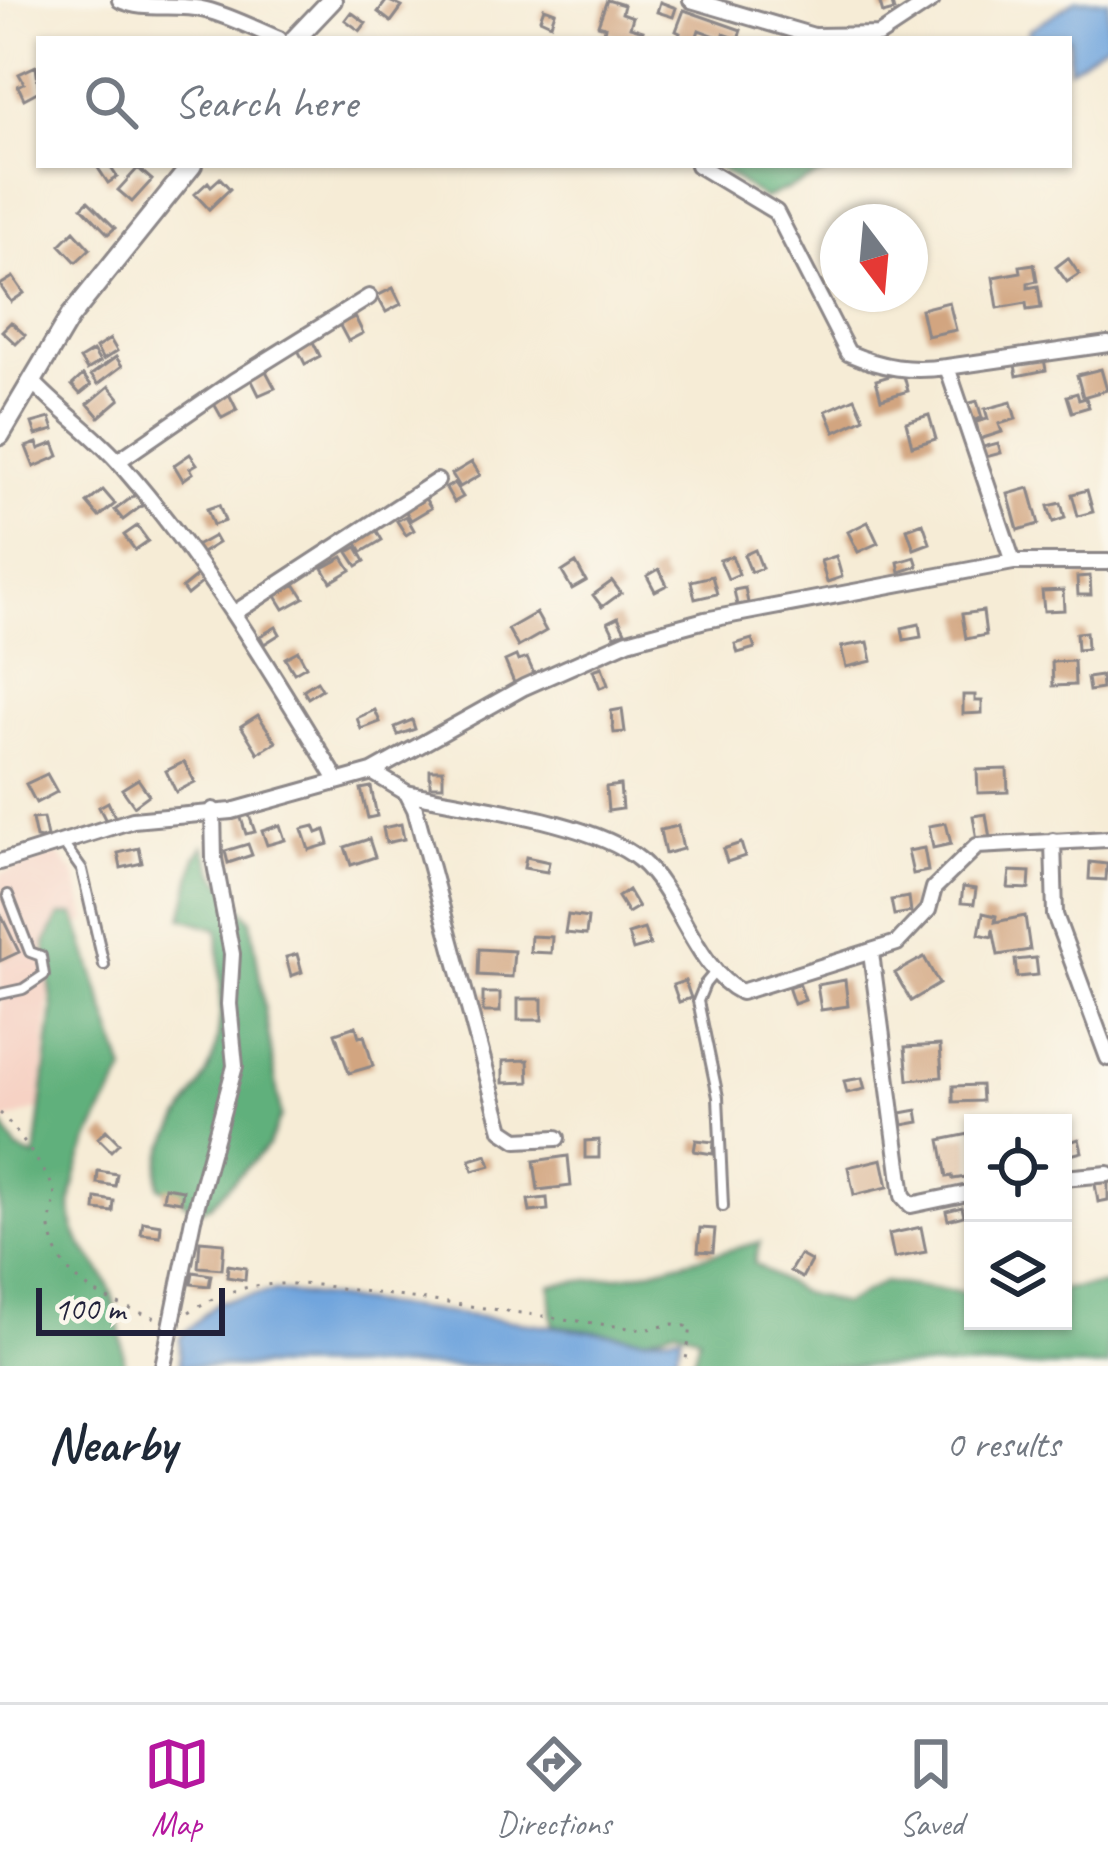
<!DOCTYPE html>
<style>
body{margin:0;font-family:Caveat,sans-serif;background:#f2f2f3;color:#1f2937}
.controls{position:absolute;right:36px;bottom:36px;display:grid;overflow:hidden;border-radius:0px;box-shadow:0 3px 9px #0004}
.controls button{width:108px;height:108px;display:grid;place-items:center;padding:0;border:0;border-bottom:3px solid #e0e1e3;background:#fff;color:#1f2937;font:60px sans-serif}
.compass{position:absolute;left:820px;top:204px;width:108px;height:108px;border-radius:50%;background:#fff;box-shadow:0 3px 9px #0004;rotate:164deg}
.scale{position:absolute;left:36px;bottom:30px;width:189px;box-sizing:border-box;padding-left:12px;border:6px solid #22223b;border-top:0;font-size:33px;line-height:42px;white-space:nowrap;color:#22223b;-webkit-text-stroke:9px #fbf7ec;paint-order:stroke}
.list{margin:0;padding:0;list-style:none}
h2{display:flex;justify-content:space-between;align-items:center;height:156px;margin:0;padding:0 48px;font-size:51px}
h2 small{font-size:39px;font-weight:400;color:#747a83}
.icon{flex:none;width:66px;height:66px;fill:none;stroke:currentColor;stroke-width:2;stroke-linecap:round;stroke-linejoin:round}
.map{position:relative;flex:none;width:1108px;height:1366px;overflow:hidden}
.search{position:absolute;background:#fff;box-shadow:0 3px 9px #0004;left:36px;right:36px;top:36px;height:132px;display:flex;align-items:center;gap:30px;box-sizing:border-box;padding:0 42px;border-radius:0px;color:#747a83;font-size:45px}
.sheet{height:336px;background:#fff}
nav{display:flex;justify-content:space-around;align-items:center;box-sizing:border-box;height:168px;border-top:3px solid #e0e1e3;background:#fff;font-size:33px;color:#747a83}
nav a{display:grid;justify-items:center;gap:6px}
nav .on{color:#b5179e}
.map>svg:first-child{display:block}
.built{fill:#f6d2c4}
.forest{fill:#60b07b;stroke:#41695b;stroke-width:3}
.water{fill:#71a5dd;stroke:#4a648c;stroke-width:3}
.building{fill:#d2a580}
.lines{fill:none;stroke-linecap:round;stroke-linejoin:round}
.service-casing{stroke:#8c8788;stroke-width:14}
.minor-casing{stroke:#8c8788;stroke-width:20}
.tertiary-casing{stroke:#8c8788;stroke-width:24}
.path{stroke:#8c8788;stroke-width:3;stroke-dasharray:3 9;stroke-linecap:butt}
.service{stroke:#fff;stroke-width:8}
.minor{stroke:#fff;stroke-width:14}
.tertiary{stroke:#fff;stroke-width:18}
</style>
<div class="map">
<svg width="1108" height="1366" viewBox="0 0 1108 1366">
<rect width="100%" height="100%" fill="#fbf7ec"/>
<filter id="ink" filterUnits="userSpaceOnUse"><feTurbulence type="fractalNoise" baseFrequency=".00833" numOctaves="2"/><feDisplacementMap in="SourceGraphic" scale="24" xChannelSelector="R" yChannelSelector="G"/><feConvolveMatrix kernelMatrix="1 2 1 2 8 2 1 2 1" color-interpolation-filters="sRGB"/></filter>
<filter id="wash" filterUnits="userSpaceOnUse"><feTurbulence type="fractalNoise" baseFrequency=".004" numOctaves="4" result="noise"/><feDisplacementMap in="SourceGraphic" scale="48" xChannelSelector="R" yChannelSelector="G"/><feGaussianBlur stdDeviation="2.7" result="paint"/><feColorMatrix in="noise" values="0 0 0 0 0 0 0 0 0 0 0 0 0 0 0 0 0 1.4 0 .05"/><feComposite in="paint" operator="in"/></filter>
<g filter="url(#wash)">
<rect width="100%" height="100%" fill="#f6ecd6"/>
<path class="built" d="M58,854L75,874L87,920L53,946L40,1109L4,1121L0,1116V874Z"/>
<path class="forest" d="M715,165H844L764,199Z
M204,846L215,873L251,920L281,1116L268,1146L210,1205L199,1211L159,1187C152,1139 204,1098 215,1051C224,1012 220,969 218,929L182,918L196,857Z
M60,915H75L125,1072C103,1110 60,1183 74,1229C80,1249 99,1264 108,1284C118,1307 122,1341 125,1366H0V1120L18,1150L35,1157L53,1009L45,944Z
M760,1242L754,1263L800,1292L843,1304L884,1282L973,1294V1321H1063V1289L1108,1284V1366H692L699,1336L676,1328L645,1338L553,1325L550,1285L636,1274Z"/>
<path class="water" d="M1076,0H1108V42L1069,69V39H1027L1029,30Z
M275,1291L645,1338L682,1334L673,1366H180V1337L218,1302Z"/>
<g id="blocks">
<path class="building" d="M387,0L402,7L391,22L378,12Z
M607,0L624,5L622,13L633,17L630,27L643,31L640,39H619L604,31L605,27L598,25Z
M879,0H891L894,11L883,14Z
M660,2L676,8L673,17L657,12Z
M544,8L555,12L551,24L540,19Z
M684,10L741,30L738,39L724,34L723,39L699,30L696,39H678L680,33L676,31Z
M351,12L366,23L360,31L345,20Z
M36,66L39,91L24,99L18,86L24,83L19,74Z
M96,165H109L117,177L108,183Z
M138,168L152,180L132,202L118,190Z
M220,178L230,189L209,209L195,194L208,182L211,186Z
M88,201L115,228L108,234L82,207Z
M74,231L90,249L76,262L60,245Z
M1068,258L1079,274L1067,282L1056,267Z
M1034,264L1037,281L1028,283V288L1038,286L1041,308L1027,310L1026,303L998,308L993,277L1021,272L1020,266Z
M13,277L24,293L11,302L0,285Z
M393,288L401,304L386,312L377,296Z
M949,302L956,330L927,336L921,309Z
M355,317L363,333L348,341L339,324Z
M11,322L25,335L16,344L2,331Z
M110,339L117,351L103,360L96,348Z
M312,340L320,356L305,364L297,348Z
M93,351L100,362L87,370L80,359Z
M116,357L122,366L98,384L91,375Z
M1044,359L1046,370L1017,376L1015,365Z
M1101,369L1107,390L1083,397L1077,375Z
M266,371L275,388L259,395L251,379Z
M903,372L908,391L881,399L876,380Z
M83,375L91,385L80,394L72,385Z
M109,386L120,399L99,417L88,404Z
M1077,393L1079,400L1086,398L1089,407L1072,412L1067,396Z
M229,394L237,410L222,418L213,402Z
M855,398L864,418L835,432L826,411Z
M977,401L982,418L971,421L966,404Z
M1011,402L1016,419L999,424L1002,432L980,439L976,422L988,419L985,409Z
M929,415L936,439L912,446L906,422Z
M50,418L54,430L36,435L32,423Z
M37,443L39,449L54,443L59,456L34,467L26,447Z
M998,443L1001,453L982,458L979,448Z
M190,454L197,464L190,468L193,473L183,480L174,465Z
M472,462L480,475L460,487L452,474Z
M454,483L463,497L454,502L446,488Z
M1029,488L1039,524L1018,530L1008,494Z
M103,490L115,504L99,517L87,503Z
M1087,490L1093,512L1078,516L1072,494Z
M136,494L143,505L123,520L115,510Z
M423,495L431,508L411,520L403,507Z
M1061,503L1065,518L1053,522L1048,506Z
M219,505L225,521L213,525L207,509Z
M406,516L414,530L406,535L397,521Z
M868,522L878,543L858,552L848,532Z
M923,523L930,543L914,549L907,529Z
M137,526L148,541L135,550L124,535Z
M374,526L382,540L362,552L354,538Z
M214,536L218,543L200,554L196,546Z
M357,547L365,561L357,566L348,552Z
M755,550L762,568L751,572L744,555Z
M732,556L739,574L728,579L720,560Z
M836,556L842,577L827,582L821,561Z
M343,557L351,570L331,582L323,568Z
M915,557L918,566L900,572L898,562Z
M576,563L586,581L572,589L562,572Z
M659,569L667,585L655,591L647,576Z
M198,575L203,582L187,595L182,588Z
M712,576L717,594L695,599L691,581Z
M1090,576L1091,595H1078L1077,577Z
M612,581L621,593L602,607L593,595Z
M295,584L304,598L284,609L276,596Z
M745,588L748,603L737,605L734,590Z
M1063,590L1064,610L1044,611L1042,591Z
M983,611L986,635L966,639L962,614Z
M536,613L546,631L518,647L508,629Z
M618,617L625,631L615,636L608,622Z
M919,624L921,637L904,640L902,628Z
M276,627L280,634L264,644L260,636Z
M1086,632L1087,649L1077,650L1076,633Z
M752,639L755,648L738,653L735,644Z
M868,642L872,661L846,667L841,647Z
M298,651L306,666L294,673L285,658Z
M516,656L518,661L527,658L535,676L515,685L505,661Z
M1074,661L1075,685L1053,686L1052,662Z
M602,667L608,685L600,688L593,670Z
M1101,676L1102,689L1089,691L1087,678Z
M317,681L322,689L308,698L303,690Z
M963,695H975V701H982V713L963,714Z
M622,709L625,732L614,733L611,711Z
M375,710L380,722L361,729L357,718Z
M258,715L276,742L258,753L241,726Z
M412,720L415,729L398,735L395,727Z
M184,762L195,782L176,792L166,771Z
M1007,769L1008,792L978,793L977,770Z
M430,770H443V786H430Z
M47,774L57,792L36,803L26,784Z
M138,779L149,795L134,806L122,789Z
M620,785L622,809L608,811L606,787Z
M371,787L377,816L368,818L361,789Z
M108,802L116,819L107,823L99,807Z
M248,812L255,832L246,834L240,815Z
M986,814L990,839L977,841L973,816Z
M43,818L47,837L41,839L36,838L32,819Z
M946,823L951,844L933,848L929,826Z
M401,824L404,839L386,843L383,828Z
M280,825L285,840L267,845L262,831Z
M314,826L317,833L325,830L329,844L309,850L302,829Z
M678,826L683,849L665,854L660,830Z
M369,839L375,857L351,865L345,847Z
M741,843L745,856L727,862L723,849Z
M248,844L252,855L228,863L225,851Z
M139,848L142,863L121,868L118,853Z
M924,848L928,871L913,874L908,851Z
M526,857L549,862L547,872L524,868Z
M1090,862L1107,864L1106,880L1089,879Z
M1010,871L1030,872L1029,889L1008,888Z
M963,887L976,889L974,904L961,903Z
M628,890L638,907L628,913L618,897Z
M909,897L911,912L894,915L891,900Z
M0,913L19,952L0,961Z
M983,913L996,916L995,922L1025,916L1030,950L998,955L993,929L992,937L979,934Z
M568,915L588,918L586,935L565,933Z
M644,929L650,945L633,950L628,934Z
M531,936L552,937L551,953L530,952Z
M479,949L514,951L512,977L478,975Z
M297,954L302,972L291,976L286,957Z
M924,957L939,984L911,1001L895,973Z
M1036,958L1038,975L1017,977L1015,960Z
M845,980L848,1006L821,1010L817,985Z
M685,981L691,998L679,1002L673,985Z
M799,983L805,1000L794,1004L788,987Z
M483,993H500V1012H483Z
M518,999H542V1020H518Z
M356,1026L359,1037L364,1035L373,1066L349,1073L335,1033Z
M940,1045L942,1077L908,1080L905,1047Z
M528,1060L529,1082L503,1083V1061Z
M862,1078L865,1089L847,1093L844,1081Z
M981,1085L982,1101L953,1102V1086Z
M917,1110L919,1122L903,1125L901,1113Z
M106,1130L119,1143L111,1151L98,1138Z
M969,1134L973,1176L953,1179L952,1176L947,1177L940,1140Z
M1079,1139L1082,1152L1063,1157V1144Z
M599,1140V1158H585V1141Z
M696,1140L714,1142L713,1154L694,1151Z
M487,1155L491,1166L473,1171L470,1160Z
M568,1156L571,1186L538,1190L534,1161Z
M882,1159L888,1187L854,1195L848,1167Z
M98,1171L117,1174L115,1186L97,1183Z
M1108,1182V1200L1098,1202L1095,1184Z
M165,1187L183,1190L181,1202L163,1199Z
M96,1198L114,1201L113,1212L95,1210Z
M547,1198L548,1210L530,1212L528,1200Z
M962,1207L964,1216L948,1220L946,1211Z
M143,1222L161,1225L160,1236L141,1234Z
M921,1227L926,1252L894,1258L889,1234Z
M700,1228L715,1229L713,1252L698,1251Z
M200,1241L224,1243L222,1269L198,1267Z
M800,1255L811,1261L802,1278L790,1271Z
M228,1265L246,1268L245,1280L227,1277Z
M193,1272L211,1275L209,1286L191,1284Z"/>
</g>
</g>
<g filter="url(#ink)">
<use href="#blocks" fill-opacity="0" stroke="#8c8788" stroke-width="3"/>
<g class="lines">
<defs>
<path id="service" d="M62,842L82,870L104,965
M715,972L705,984L698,1001L718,1097L723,1206
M0,994L23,989L44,975L41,956L30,952L8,895"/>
<path id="minor" d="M120,0C145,12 176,2 206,10C230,16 255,29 279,39
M691,0L814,36L879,35L932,0
M698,165L776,212L848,353C883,368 910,372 947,367
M34,383C61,412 96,435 122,466C206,562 271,671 337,780
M118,461L234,381L369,297
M1013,562L947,367L1108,344
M236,612L437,481
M372,772L407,793
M1053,841L1055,915L1108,1058
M0,862L133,820L232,811L372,772L524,687L628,641L705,620L1013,562H1108
M871,953L903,1196L911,1205L973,1192
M557,1138L517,1140L502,1130L415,809L407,793C468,806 594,821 640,860C679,894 696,970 741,992L897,943L928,910L934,888L977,846L1108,839
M1063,1178L1108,1174
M163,1366L193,1219L235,1066L229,1004L232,954L214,859L213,810"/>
<path id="tertiary" d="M295,39L332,0
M0,435L70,317L192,165"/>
</defs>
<use href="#service" class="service-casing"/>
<use href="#minor" class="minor-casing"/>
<use href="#tertiary" class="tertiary-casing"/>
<path class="path" d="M0,1113C11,1122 51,1178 54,1190C57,1201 49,1216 50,1228C58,1285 111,1303 159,1319
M189,1312C234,1284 265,1282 317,1285L644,1330L673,1324L691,1327L685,1366"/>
<use href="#service" class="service"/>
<use href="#minor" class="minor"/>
<use href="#tertiary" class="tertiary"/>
</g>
</g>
</svg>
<div class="controls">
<button><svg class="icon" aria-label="locate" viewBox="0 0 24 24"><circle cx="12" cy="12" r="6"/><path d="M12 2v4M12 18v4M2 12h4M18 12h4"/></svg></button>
<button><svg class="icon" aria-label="layers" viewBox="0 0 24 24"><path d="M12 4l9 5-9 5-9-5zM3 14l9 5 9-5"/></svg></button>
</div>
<svg class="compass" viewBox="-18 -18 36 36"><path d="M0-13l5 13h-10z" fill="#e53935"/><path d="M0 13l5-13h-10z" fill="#747a83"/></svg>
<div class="scale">100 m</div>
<div class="search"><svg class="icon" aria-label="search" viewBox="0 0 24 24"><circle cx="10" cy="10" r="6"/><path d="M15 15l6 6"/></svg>Search here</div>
</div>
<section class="sheet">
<h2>Nearby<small>0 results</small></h2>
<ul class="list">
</ul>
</section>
<nav>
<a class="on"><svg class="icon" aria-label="map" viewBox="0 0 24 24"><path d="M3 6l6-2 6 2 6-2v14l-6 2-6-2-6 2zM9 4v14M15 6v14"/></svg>Map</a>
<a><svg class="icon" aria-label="directions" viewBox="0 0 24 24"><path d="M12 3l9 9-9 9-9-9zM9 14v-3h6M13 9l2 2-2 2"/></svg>Directions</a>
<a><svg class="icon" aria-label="saved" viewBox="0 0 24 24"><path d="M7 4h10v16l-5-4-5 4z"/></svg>Saved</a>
</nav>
